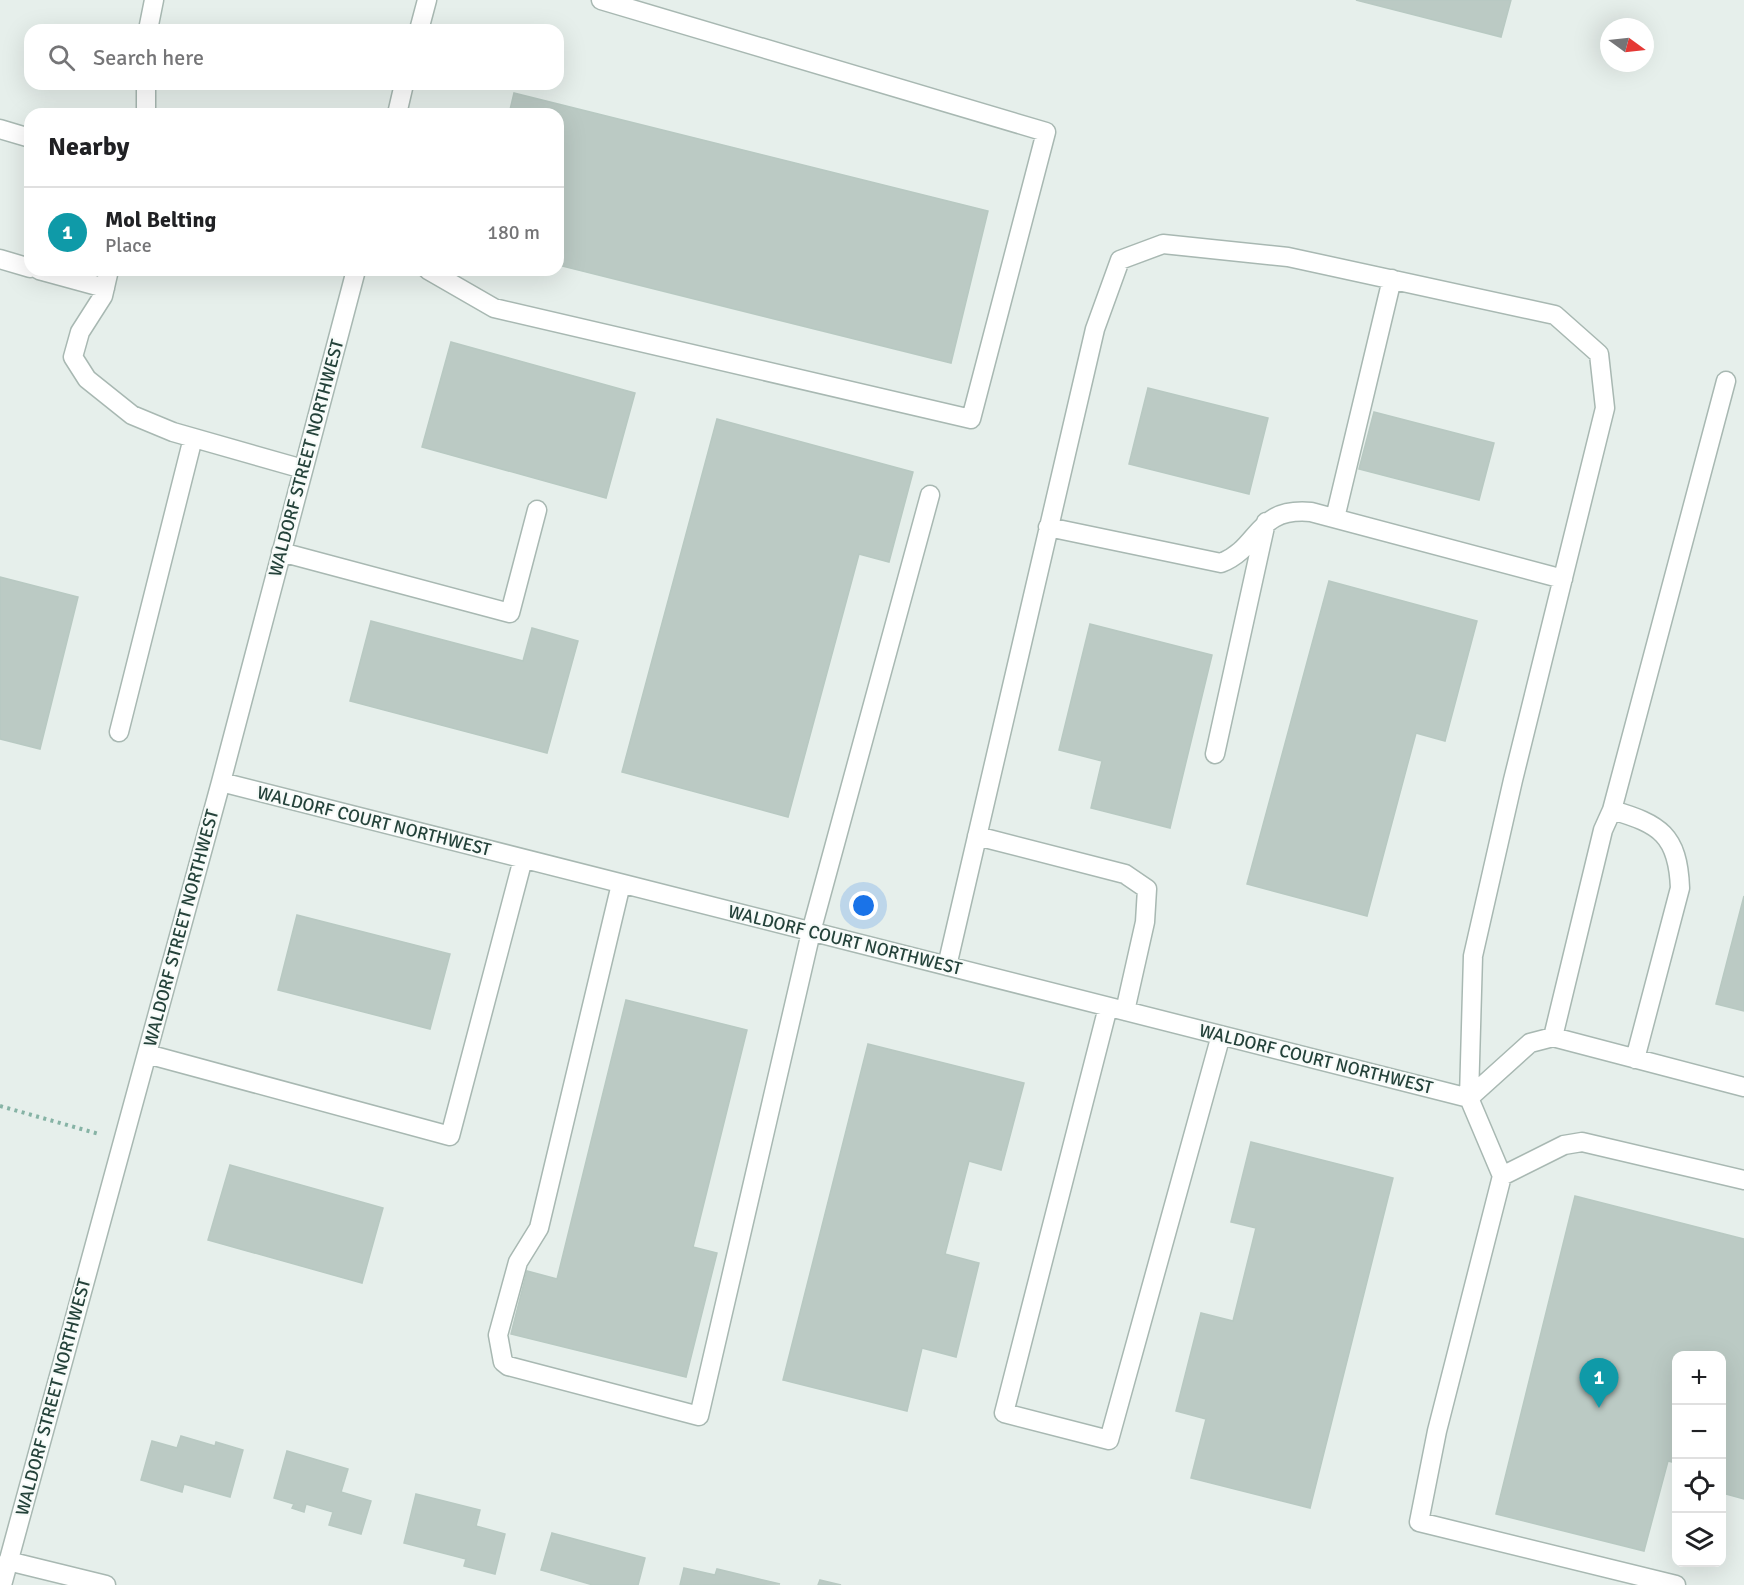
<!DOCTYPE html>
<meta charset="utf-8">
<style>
body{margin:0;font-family:Signika,sans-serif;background:#f6f6f6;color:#202124}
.controls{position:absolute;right:18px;bottom:18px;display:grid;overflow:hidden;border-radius:12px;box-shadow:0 6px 24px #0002}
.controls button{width:54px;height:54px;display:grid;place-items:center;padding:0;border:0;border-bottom:2px solid #e0e0e0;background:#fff;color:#202124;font:30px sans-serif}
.compass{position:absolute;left:1600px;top:18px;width:54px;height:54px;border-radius:50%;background:#fff;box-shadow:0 6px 24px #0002;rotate:105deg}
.you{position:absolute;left:864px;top:906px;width:21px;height:21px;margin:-15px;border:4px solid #fff;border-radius:50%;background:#1a73e8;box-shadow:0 0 0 9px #1a73e833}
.badge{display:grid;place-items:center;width:39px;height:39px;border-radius:50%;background:#7f4e3f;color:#fff;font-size:20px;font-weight:700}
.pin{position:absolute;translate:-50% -50px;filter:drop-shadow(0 2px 3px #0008)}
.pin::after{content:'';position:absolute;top:32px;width:21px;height:18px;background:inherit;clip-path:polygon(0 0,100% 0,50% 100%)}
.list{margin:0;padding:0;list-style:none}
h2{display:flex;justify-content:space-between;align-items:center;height:78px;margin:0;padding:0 24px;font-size:26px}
h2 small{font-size:20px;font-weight:400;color:#757577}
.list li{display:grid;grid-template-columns:39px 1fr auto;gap:18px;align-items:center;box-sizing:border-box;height:90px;padding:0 24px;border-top:2px solid #e0e0e0}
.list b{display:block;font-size:22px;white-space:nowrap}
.list p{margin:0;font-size:20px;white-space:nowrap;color:#757577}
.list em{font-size:20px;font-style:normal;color:#757577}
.icon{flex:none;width:33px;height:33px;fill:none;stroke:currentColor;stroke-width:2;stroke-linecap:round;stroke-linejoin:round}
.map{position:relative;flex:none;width:1744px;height:1585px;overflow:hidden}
.search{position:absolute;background:#fff;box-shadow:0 6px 24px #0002;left:24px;top:24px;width:540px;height:66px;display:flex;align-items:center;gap:15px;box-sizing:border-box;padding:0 21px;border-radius:18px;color:#757577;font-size:22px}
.panel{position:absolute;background:#fff;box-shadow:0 6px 24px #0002;left:24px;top:108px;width:540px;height:168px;border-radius:18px}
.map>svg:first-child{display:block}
.building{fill:#bbcac4;stroke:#b8c9c2;stroke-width:1.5}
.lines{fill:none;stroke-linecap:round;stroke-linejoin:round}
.minor-casing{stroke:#a8b8b2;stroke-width:21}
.path{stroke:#86b3a5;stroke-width:4;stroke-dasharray:3 4.5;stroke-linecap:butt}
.minor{stroke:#fff;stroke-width:18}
.labels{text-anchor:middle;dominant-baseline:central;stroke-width:4.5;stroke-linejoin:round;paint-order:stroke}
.street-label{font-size:18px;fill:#24423a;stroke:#f7fbf9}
</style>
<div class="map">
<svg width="1744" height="1585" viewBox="0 0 1744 1585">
<rect width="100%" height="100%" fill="#e6efeb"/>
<path class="building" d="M1356,0H1511L1501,37Z
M514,93L988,211L951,363L558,265V114H509Z
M451,342L635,393L606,498L422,447Z
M1148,388L1268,418L1249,494L1129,464Z
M1374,412L1494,443L1479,500L1359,469Z
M717,419L913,472L889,562L859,554L788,817L622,772Z
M0,577L78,597L40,749L0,739Z
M1329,581L1477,621L1445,741L1416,733L1367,916L1247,884Z
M371,621L523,661L532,628L578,641L547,753L350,701Z
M1090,624L1212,655L1170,828L1091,808L1102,761L1059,750Z
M1744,896V1011L1716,1004Z
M297,915L450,954L430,1029L278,990Z
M626,1000L747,1030L693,1247L717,1253L686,1377L511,1334L527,1271L557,1279Z
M868,1044L1024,1083L1001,1170L969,1161L945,1254L979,1263L956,1357L922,1348L907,1411L783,1380Z
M1251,1142L1393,1178L1310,1508L1191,1478L1206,1419L1176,1411L1201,1313L1233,1321L1256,1228L1231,1222Z
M230,1165L383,1208L362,1283L208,1240Z
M1575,1196L1744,1239V1499L1722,1493V1356H1676V1463L1668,1461L1644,1551L1496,1514Z
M181,1436L215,1446L216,1442L243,1450L230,1497L184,1484L182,1492L141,1480L152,1441L177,1448Z
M287,1451L348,1469L341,1492L371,1501L361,1534L329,1525L333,1512L306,1504L304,1512L292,1508L294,1504L274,1498Z
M416,1494L480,1510L476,1526L505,1534L495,1574L464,1566L466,1559L404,1543Z
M552,1533L645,1558L638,1585H593L541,1570Z
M684,1568L715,1575L717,1569L780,1584L680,1585Z
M820,1580L841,1585H818Z"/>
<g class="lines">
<defs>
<path id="minor" d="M148,30L154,0
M419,30L427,0
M146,114V84
M397,114L404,84
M0,129L30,138
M0,259L30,268
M39,270L105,288
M109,270L103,296L80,332L73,357L87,379L132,415L173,432L303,469
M428,270L494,308L971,419L1046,132L601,0
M1335,518L1392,279
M1048,527L1221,563C1261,547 1255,507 1311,512L1563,579
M281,552L510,613L537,510
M119,732L193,438
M1215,754L1266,522
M221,782L1469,1098
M1612,810C1660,824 1678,835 1680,888L1635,1059
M977,836L1125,874L1147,889L1145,922L1125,1011
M621,884L539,1228L518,1262L498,1335L503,1362L508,1366L699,1416L811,932L930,495
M947,966L1095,329L1120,260L1163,244L1288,257L1555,315L1599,354L1605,408L1513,780L1473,956L1469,1098L1502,1176L1437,1431L1419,1522L1676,1585
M1108,1007L1004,1413L1109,1440L1221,1035
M1553,1037L1603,830L1612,810L1726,381
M147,1054L450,1136L523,859
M1469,1098L1530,1043L1553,1037L1744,1087
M1502,1176L1564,1145L1582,1142L1744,1180
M8,1561L106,1585
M2,1585L221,782L356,270"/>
</defs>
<use href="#minor" class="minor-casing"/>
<path class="path" d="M0,1106L99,1134"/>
<use href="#minor" class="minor"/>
</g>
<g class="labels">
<g class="street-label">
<text transform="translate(306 458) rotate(-75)">WALDORF STREET NORTHWEST</text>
<text transform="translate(374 821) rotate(14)">WALDORF COURT NORTHWEST</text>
<text transform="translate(181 928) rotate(-75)">WALDORF STREET NORTHWEST</text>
<text transform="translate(845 940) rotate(14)">WALDORF COURT NORTHWEST</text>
<text transform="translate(1316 1059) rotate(14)">WALDORF COURT NORTHWEST</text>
<text transform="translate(53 1397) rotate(-75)">WALDORF STREET NORTHWEST</text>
</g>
</g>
</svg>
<div class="controls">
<button>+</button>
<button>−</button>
<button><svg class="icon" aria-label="locate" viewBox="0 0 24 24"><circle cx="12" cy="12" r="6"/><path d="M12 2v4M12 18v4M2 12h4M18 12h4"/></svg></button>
<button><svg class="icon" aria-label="layers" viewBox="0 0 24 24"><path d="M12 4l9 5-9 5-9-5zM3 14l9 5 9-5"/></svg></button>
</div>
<svg class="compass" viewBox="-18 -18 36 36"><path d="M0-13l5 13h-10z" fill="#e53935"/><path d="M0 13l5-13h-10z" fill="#757577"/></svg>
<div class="you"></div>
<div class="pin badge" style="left:1599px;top:1408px;background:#0f9aa8">1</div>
<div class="search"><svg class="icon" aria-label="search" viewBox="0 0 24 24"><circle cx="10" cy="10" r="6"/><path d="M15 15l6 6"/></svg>Search here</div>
<section class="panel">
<h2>Nearby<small></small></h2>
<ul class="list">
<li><span class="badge" style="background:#0f9aa8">1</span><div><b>Mol Belting</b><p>Place</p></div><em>180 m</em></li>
</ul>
</section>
</div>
